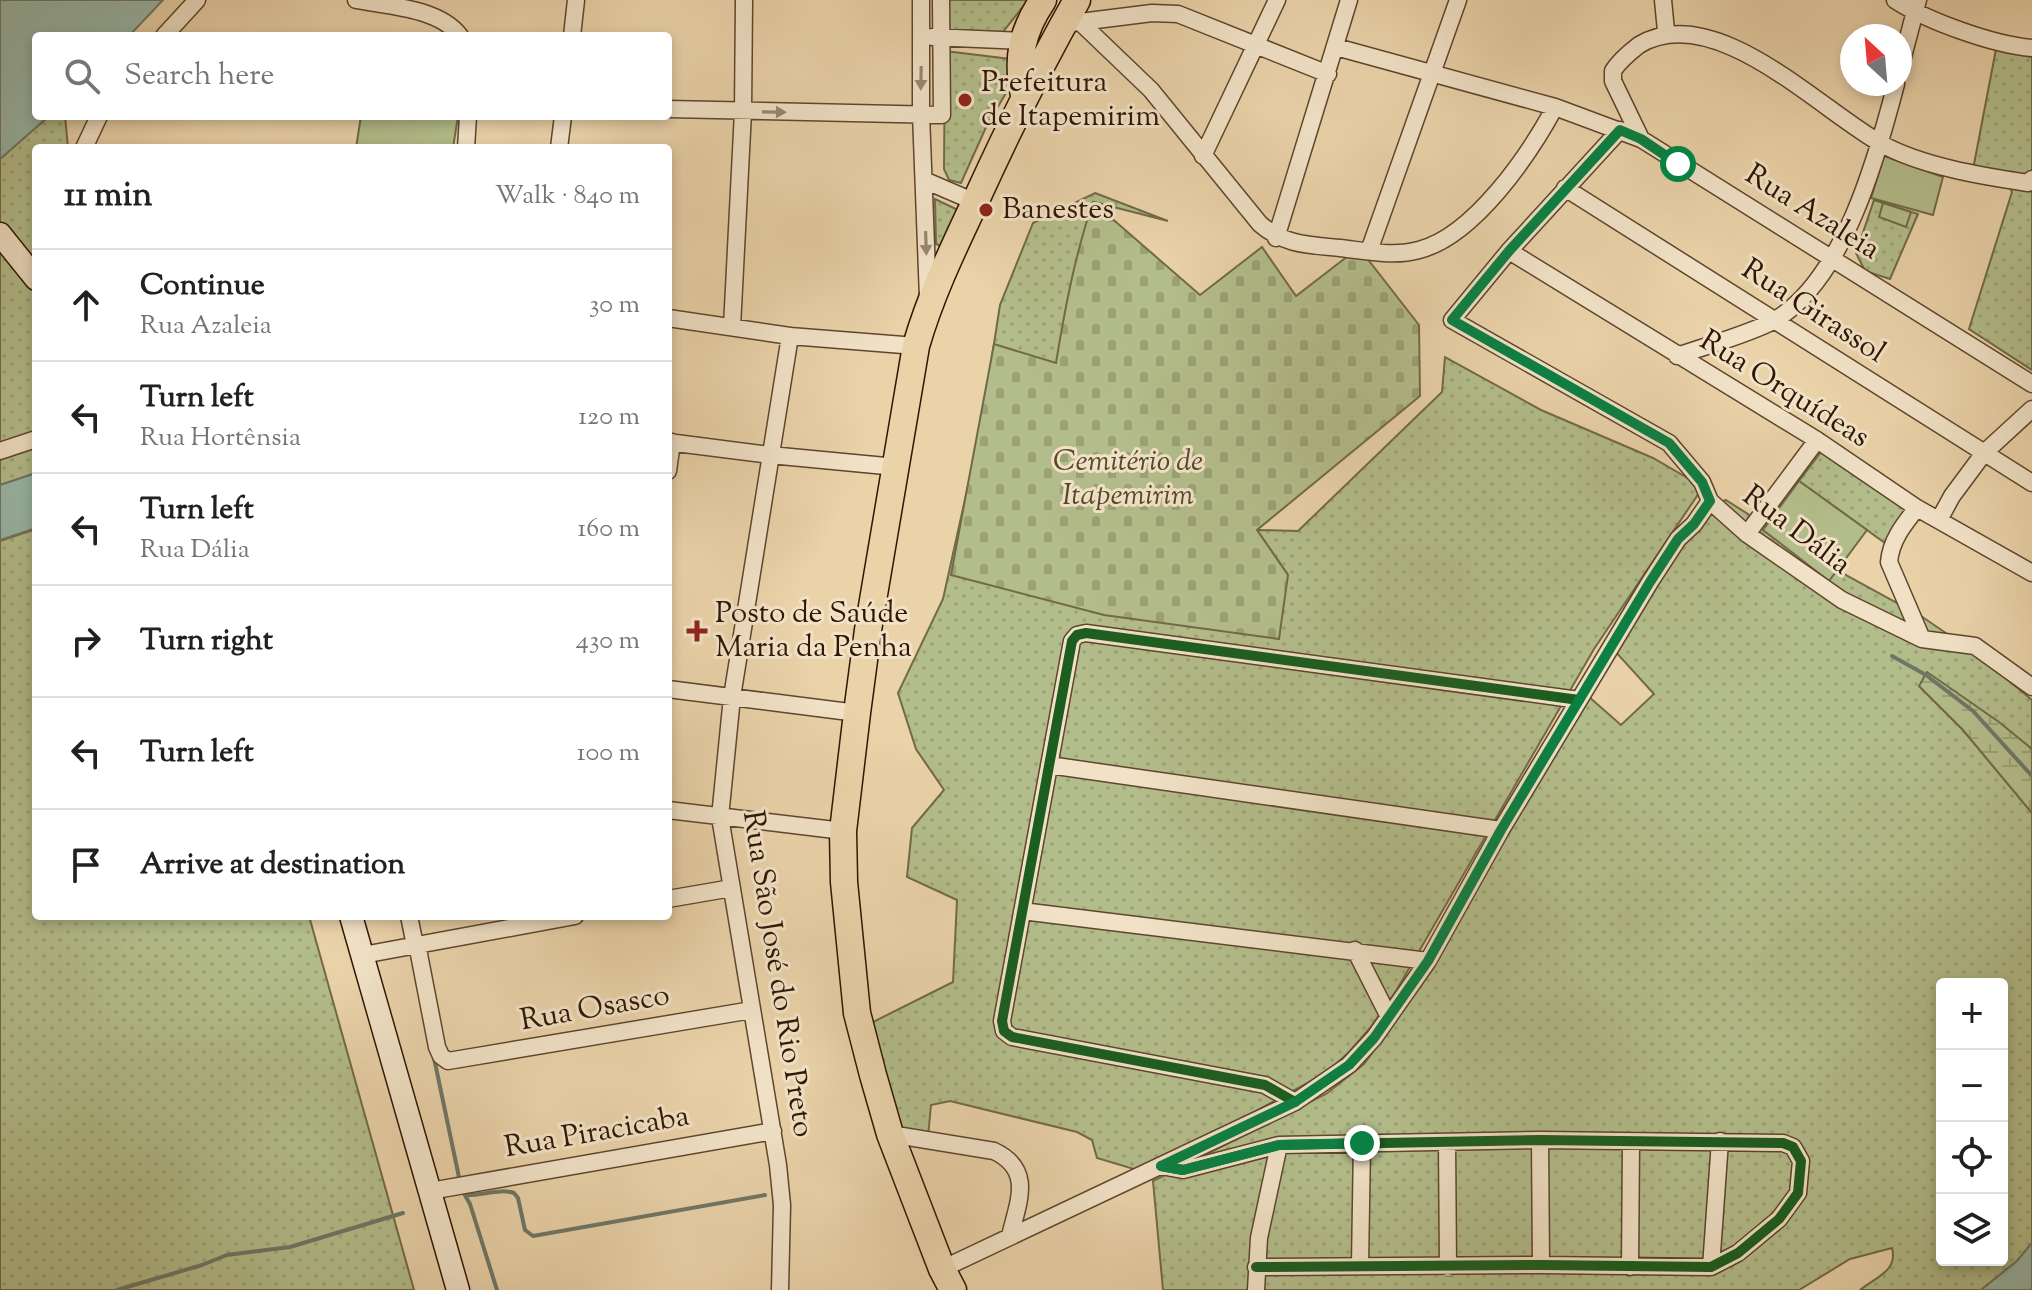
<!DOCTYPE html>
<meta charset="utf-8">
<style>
body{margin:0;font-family:"Sorts Mill Goudy",serif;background:#f2f2f2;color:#202124}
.controls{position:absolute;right:24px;bottom:24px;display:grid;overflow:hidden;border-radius:8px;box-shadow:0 4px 12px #0003}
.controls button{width:72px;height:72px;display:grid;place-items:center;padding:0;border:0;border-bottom:2px solid #e0e0e0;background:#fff;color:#202124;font:40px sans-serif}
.compass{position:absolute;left:1840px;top:24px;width:72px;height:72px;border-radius:50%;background:#fff;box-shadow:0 4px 12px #0003;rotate:334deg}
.stop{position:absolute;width:24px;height:24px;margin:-18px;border:6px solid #0b8043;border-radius:50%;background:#fff}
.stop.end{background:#0b8043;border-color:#fff;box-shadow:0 2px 8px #0008}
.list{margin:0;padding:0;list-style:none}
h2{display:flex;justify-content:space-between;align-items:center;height:104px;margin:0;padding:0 32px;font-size:34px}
h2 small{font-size:26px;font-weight:400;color:#757577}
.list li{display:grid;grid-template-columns:52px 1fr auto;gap:24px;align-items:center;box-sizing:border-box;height:112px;padding:0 32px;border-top:2px solid #e0e0e0}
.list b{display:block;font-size:30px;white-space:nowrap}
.list p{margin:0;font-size:26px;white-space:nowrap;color:#757577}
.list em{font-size:26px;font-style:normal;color:#757577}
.icon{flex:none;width:44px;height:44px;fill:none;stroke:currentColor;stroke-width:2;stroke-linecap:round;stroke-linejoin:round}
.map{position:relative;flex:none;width:2032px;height:1290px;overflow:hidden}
.search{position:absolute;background:#fff;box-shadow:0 4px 12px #0003;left:32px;top:32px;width:640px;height:88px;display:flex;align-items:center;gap:20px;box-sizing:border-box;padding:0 28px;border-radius:8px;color:#757577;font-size:30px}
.panel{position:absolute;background:#fff;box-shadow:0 4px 12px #0003;left:32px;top:144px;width:640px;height:776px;border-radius:8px}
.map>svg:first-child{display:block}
.green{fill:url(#green-dots);stroke:#726a47;stroke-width:2;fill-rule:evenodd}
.wetland{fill:url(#wetland-marsh);stroke:#726a47;stroke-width:2}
.cemetery{fill:url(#cemetery-stones);stroke:#726a47;stroke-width:2}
.pitch{fill:#b3bd8b;stroke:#726a47;stroke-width:2}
.water{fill:#98b8a9;stroke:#6e7767;stroke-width:2}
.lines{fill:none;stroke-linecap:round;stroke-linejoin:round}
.stream{stroke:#6e7767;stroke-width:4}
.minor-casing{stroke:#5e452c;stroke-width:19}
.secondary-casing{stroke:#301603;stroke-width:25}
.primary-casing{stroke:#301603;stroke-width:29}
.minor{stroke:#f1e2c7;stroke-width:16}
.secondary{stroke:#f1e2c7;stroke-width:22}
.primary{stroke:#ead2a9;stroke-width:26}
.cycleway-casing{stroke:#f1e2c7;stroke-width:15}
.cycleway{stroke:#1b5e20;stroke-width:10}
.oneway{fill:#9a866f}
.route{stroke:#0b8043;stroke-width:10}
.poi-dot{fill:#8f2418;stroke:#f1e2c7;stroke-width:3}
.labels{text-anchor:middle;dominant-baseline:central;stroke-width:6;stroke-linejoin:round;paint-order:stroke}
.poi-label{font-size:30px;fill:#301603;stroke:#f1e2c7;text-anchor:start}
.street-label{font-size:30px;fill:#301603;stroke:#f1e2c7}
.park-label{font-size:30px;font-style:italic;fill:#57482c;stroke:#f1e2c7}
</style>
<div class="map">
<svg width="2032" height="1290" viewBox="0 0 2032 1290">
<defs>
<pattern id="green-dots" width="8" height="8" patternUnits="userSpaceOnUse" patternTransform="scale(2)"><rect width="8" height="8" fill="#b3bd8b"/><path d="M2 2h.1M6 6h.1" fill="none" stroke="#9aa276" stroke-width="1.8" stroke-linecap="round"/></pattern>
<pattern id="wetland-marsh" width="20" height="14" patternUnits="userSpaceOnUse" patternTransform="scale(2)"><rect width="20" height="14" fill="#b3bd8b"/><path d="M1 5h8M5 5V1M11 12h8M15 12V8" fill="none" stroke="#9aa276"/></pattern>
<pattern id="cemetery-stones" width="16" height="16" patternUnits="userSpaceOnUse" patternTransform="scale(2)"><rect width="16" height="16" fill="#b3bd8b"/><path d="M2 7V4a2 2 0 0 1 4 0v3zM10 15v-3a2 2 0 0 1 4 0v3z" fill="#9aa276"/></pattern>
</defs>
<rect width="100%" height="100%" fill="#ead2a9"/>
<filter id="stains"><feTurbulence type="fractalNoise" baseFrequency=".0025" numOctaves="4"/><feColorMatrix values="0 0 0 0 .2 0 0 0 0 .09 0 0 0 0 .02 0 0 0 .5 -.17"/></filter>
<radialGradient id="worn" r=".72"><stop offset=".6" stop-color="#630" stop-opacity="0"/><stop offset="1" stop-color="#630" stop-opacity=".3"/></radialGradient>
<path class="green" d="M943,0H1028L999,37L944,33Z
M1996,49L2032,57V370L1969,329L2012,192L2009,185L1971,180Z
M945,51L1010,59L1009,88L987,125L961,183L949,180L944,169Z
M49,116H65L68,148H36V434L0,446V159Z
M1095,193L1168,221L1094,202L1063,350L1288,575L1257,530L1298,531L1442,392L1445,357L1541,410L1653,458L1703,487L1594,649L1396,991L1370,1028L1349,1052L1326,1073L1223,1129L1137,1170L1097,1158L1092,1140L1077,1132L950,1101L931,1105L928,1137L892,1126L867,1025L953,982L957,900L907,877L912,828L944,790L916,749L898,693L943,599L981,427L1000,305L1033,223Z
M935,199L958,210L943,247L936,244Z
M1874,200L1918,214L1890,279L1865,271L1856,253Z
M36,448V473L0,485V459Z
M1821,452L1907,510L1885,543L1799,481Z
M1726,500L1831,567L1921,616L1978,655L2032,700V749L1971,703L1919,686L1963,730L2032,813V1243L2017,1261L1981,1290H1860C1876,1277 1898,1271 1892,1248L1850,1259L1799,1290H1163L1153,1181L1326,1094L1364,1064L1395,1022L1588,696L1621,725L1654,694L1613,649L1678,551L1717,504ZM1942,984H2002V1260H1942Z
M36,529V916H309L414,1290H0V541Z"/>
<path class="wetland" d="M1927,672L1999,722L2032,749V813L1963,730L1919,686Z"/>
<path class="cemetery" d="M1093,202L1200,295L1262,247L1296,296L1348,256L1366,257L1419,325L1420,396L1257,530L1288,575L1279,639L1104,615L951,575L994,344L1056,363C1065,308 1075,255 1093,202Z"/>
<path class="pitch" d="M361,116H458L453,148H356Z
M1884,156L1943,177L1933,215L1871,198Z
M1883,203L1911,212L1906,227L1879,217Z
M1799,481L1867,530L1829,581L1763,530Z"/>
<path class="water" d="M0,0H163L129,36H36V116H49L0,159Z
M36,473V528L0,540V485Z
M2032,1243V1290H1981L2017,1261Z"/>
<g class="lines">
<path class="stream" d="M1892,656L1926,675L1973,711L2032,776
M434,1058L460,1182
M462,1190L470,1204L497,1290
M465,1195C481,1196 500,1188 514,1193L518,1198L525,1230L533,1236L765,1195
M117,1290L202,1265L227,1255L290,1247L403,1213"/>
<defs>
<path id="minor" d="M356,0C388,6 439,8 460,36
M921,0V114L928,298
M1663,0L1666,31
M1895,0C1927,21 1994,45 2032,48
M1080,22L1152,13L1178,14L1328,74
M1063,24L1080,22L1151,90L1260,224C1284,245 1309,245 1340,248C1366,251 1394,257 1419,250C1474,236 1529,155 1555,107
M164,36L197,0
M572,36L576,0
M932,37L1022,41
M1336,47L1555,107L1641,139L2032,384
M1900,68L1918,0
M668,109L942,115L941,0
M1620,130L1509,251L1452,320L1669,443L1702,482L1710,501L1747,534L1842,600L1922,639L1975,646L2032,687
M1641,139L1613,81V71C1619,61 1630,52 1639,45C1714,0 1818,108 1880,143C1920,166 1982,176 2028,183L2032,179
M84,148L99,116
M466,148L468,116
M559,148L563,116
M1203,156L1277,0
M924,180L975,202
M1565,188L2032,483
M1276,238L1349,0
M1369,251L1458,0
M1509,251L1817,440L1917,508L2032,573
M668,318L790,336L916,346
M732,327L743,112L744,0
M1677,356C1705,346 1750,334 1775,320C1844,279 1877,157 1896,84
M668,442L770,455L896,467
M0,451L36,439
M668,471L672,442
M1917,508C1904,524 1891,540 1889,562L1922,639
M1939,520L1952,496L1984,453L2032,409
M1747,534L1817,440
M668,689L857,713
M1049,765L1501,830
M668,810L843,831
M668,899L732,888
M1022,911L1428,961
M409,916L415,945
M417,944L437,1047L441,1056L448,1061L752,1010
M1355,950L1389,1017
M363,955L575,916
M1295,1102L1265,1085L1012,1037L1004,1031L1002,1021L1072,641L1077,635L1086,633L1579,700
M890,1134L994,1151C1034,1170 1018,1202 1010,1236
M1540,1140L1541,1265
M1447,1142L1448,1267
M1161,1166L1183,1170L1279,1145L1540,1140L1783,1143L1793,1147L1801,1161L1798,1193L1779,1219L1738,1253L1711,1267L1541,1265L1256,1267
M430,1191L773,1131
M1360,1265L1362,1143
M1630,1267L1631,1143
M1711,1267L1720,1141
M942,1269L1295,1102L1349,1065L1374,1038L1428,961L1501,830L1650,582L1678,539L1694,524L1710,501
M780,1290L782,1205L778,1165L720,817L732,697L790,336
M1256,1290L1259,1238L1279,1145"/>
<path id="secondary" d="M0,234L36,279
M351,916L458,1290"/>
<path id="primary" d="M1024,95C1016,58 1022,31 1043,0
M953,1290L942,1269L890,1134L873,1075L857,1013L844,882L843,831L857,713L868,630L916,346C931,294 954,247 977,198C1008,130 1040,65 1077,0"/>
</defs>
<use href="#minor" class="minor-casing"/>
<use href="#secondary" class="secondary-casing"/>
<use href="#primary" class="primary-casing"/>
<use href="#minor" class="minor"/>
<use href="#secondary" class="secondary"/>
<use href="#primary" class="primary"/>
<defs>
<path id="cycleway" d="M1295,1102L1265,1085L1012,1037L1004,1031L1002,1021L1072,641L1077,635L1086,633L1579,700
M1161,1166L1183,1170L1279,1145L1540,1140L1783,1143L1793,1147L1801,1161L1798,1193L1779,1219L1738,1253L1711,1267L1541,1265L1256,1267"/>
</defs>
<use href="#cycleway" class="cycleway-casing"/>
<use href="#cycleway" class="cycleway"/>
</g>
<defs><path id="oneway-solid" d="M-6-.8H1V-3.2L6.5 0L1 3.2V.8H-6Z" transform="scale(2)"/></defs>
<g class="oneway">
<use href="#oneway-solid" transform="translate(921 78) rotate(91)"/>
<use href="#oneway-solid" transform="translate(774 112) rotate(1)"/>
<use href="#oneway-solid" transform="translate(926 243) rotate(88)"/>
</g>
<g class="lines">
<path class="route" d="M1362,1143L1279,1145L1183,1170L1161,1166L1295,1102L1349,1065L1374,1038L1428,961L1501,830L1650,582L1678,539L1694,524L1710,501L1702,482L1669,443L1452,320L1509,251L1620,130L1641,139L1678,164"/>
</g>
<g class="poi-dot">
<circle cx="965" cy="100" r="8"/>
<circle cx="986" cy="210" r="8"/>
<path d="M693 619h8v8h8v8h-8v8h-8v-8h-8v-8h8z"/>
</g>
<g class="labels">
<g class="poi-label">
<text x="981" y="83">Prefeitura<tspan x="981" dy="34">de Itapemirim</tspan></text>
<text x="1002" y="210">Banestes</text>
<text x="715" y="614">Posto de Saúde<tspan x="715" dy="34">Maria da Penha</tspan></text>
</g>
<g class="street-label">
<text transform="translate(1812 213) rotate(32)">Rua Azaleia</text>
<text transform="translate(1813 312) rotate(33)">Rua Girassol</text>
<text transform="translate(1784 390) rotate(32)">Rua Orquídeas</text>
<text transform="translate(1796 531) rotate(37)">Rua Dália</text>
<text transform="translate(777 974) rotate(81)">Rua São José do Rio Preto</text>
<text transform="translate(595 1009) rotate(-10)">Rua Osasco</text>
<text transform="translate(597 1133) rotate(-10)">Rua Piracicaba</text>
</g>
<g class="park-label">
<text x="1128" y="462">Cemitério de<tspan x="1128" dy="34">Itapemirim</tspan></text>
</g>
</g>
<rect width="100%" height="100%" filter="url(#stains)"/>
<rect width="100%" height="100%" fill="url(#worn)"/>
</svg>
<div class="controls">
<button>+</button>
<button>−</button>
<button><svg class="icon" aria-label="locate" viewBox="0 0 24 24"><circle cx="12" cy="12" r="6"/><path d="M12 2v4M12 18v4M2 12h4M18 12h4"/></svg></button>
<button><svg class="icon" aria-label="layers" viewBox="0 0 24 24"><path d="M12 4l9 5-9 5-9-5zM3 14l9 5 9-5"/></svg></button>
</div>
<svg class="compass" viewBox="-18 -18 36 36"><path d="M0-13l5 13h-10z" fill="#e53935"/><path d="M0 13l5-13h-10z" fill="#757577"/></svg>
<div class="stop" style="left:1678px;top:164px"></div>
<div class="stop end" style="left:1362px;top:1143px"></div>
<div class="search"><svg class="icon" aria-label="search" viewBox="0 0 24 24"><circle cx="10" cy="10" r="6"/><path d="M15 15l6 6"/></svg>Search here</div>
<section class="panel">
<h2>11 min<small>Walk · 840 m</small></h2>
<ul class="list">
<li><svg class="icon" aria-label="ahead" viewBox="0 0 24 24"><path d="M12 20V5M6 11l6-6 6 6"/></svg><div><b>Continue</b><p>Rua Azaleia</p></div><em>30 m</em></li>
<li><svg class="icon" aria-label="left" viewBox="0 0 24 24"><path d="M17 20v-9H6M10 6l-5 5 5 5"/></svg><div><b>Turn left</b><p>Rua Hortênsia</p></div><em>120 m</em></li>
<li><svg class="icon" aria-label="left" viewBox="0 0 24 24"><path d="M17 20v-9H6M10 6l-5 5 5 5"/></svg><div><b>Turn left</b><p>Rua Dália</p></div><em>160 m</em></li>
<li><svg class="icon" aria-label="right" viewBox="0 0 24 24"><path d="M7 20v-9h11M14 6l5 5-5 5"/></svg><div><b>Turn right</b></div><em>430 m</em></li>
<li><svg class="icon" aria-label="left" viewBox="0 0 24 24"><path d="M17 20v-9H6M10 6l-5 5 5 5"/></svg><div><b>Turn left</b></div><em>100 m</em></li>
<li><svg class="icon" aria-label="arrive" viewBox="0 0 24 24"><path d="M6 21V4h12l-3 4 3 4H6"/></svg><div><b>Arrive at destination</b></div></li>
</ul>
</section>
</div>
